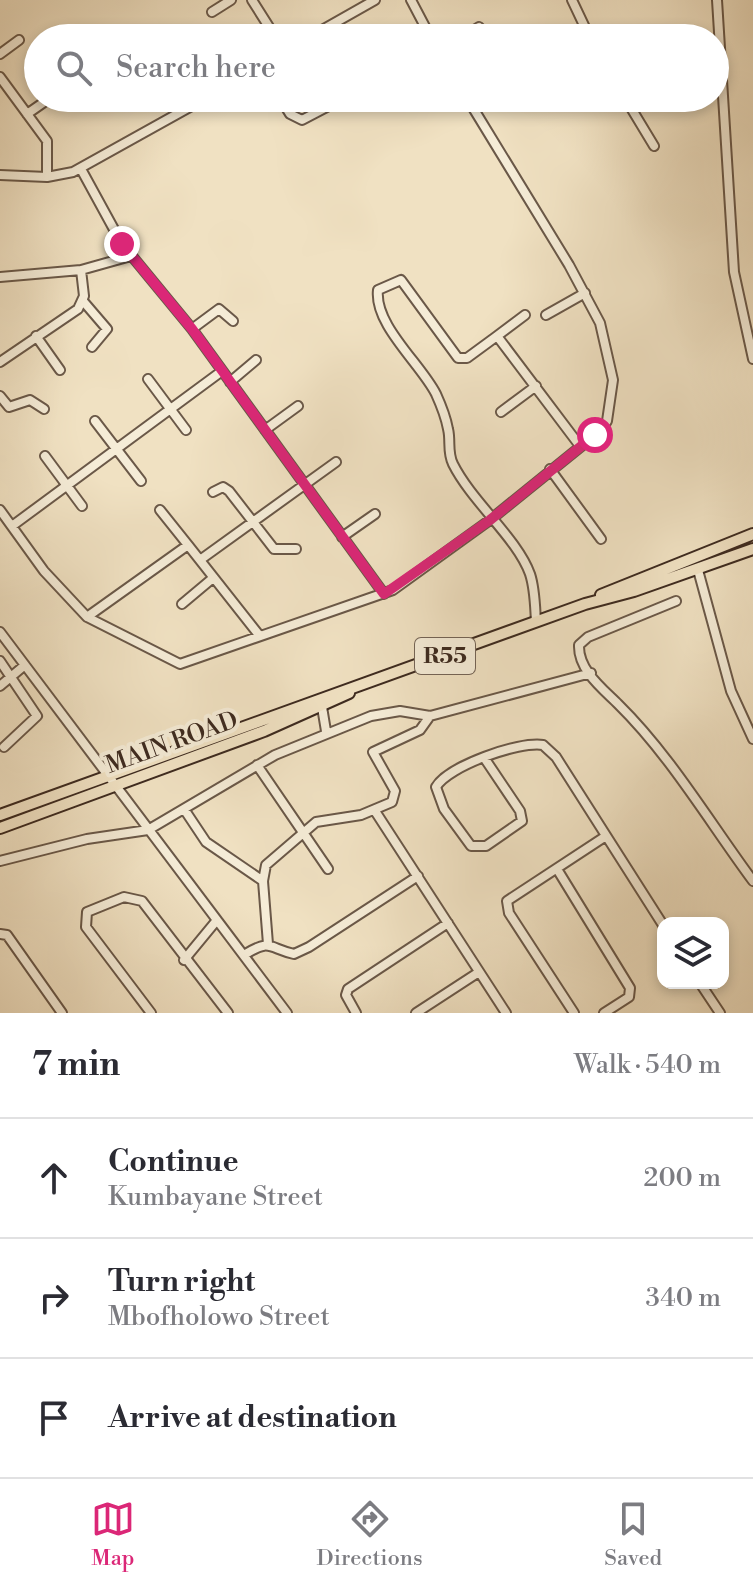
<!DOCTYPE html>
<meta charset="utf-8">
<style>
body{margin:0;font-family:"Libre Bodoni",serif;background:#f2f2f3;color:#2b2b33}
.controls{position:absolute;right:24px;bottom:24px;display:grid;overflow:hidden;border-radius:16px;box-shadow:0 4px 12px #0003}
.controls button{width:72px;height:72px;display:grid;place-items:center;padding:0;border:0;border-bottom:2px solid #e1e1e2;background:#fff;color:#2b2b33;font:40px sans-serif}
.stop{position:absolute;width:24px;height:24px;margin:-18px;border:6px solid #db2777;border-radius:50%;background:#fff}
.stop.end{background:#db2777;border-color:#fff;box-shadow:0 2px 8px #0008}
.list{margin:0;padding:0;list-style:none}
h2{display:flex;justify-content:space-between;align-items:center;height:104px;margin:0;padding:0 32px;font-size:34px}
h2 small{font-size:26px;font-weight:400;color:#7c7c81}
.list li{display:grid;grid-template-columns:52px 1fr auto;gap:24px;align-items:center;box-sizing:border-box;height:120px;padding:0 32px;border-top:2px solid #e1e1e2}
.list b{display:block;font-size:30px;white-space:nowrap}
.list p{margin:0;font-size:26px;white-space:nowrap;color:#7c7c81}
.list em{font-size:26px;font-style:normal;color:#7c7c81}
.icon{flex:none;width:44px;height:44px;fill:none;stroke:currentColor;stroke-width:2;stroke-linecap:round;stroke-linejoin:round}
.map{position:relative;flex:none;width:753px;height:1013px;overflow:hidden}
.search{position:absolute;background:#fff;box-shadow:0 4px 12px #0003;left:24px;right:24px;top:24px;height:88px;display:flex;align-items:center;gap:20px;box-sizing:border-box;padding:0 28px;border-radius:44px;color:#7c7c81;font-size:30px}
.sheet{height:464px;background:#fff}
nav{display:flex;justify-content:space-around;align-items:center;box-sizing:border-box;height:112px;border-top:2px solid #e1e1e2;background:#fff;font-size:22px;color:#7c7c81}
nav a{display:grid;justify-items:center;gap:4px}
nav .on{color:#db2777}
.map>svg:first-child{display:block}
.lines{fill:none;stroke-linecap:round;stroke-linejoin:round}
.minor-casing{stroke:#6a5848;stroke-width:12}
.major-casing{stroke:#3d2a1f;stroke-width:14}
.minor{stroke:#f5ecd7;stroke-width:8}
.major{stroke:#f0e1c2;stroke-width:10}
.route{stroke:#db2777;stroke-width:10}
.labels{text-anchor:middle;dominant-baseline:central;stroke-width:8;stroke-linejoin:round;paint-order:stroke}
.shield{fill:#f5ecd7;stroke:#746456;stroke-width:2}
.shield-label{font-size:22px;font-weight:bold;fill:#3d2a1f}
.street-label{font-size:24px;fill:#3d2a1f;stroke:#f5ecd7}
</style>
<div class="map">
<svg width="753" height="1013" viewBox="0 0 753 1013">
<rect width="100%" height="100%" fill="#f0e1c2"/>
<filter id="stains"><feTurbulence type="fractalNoise" baseFrequency=".0025" numOctaves="4"/><feColorMatrix values="0 0 0 0 .2 0 0 0 0 .09 0 0 0 0 .02 0 0 0 .5 -.17"/></filter>
<radialGradient id="worn" r=".72"><stop offset=".6" stop-color="#630" stop-opacity="0"/><stop offset="1" stop-color="#630" stop-opacity=".3"/></radialGradient>
<g class="lines">
<defs>
<path id="minor" d="M252,0L276,38
M411,0L431,38
M572,0L590,38
M717,0L734,272L753,359
M212,12L231,0
M308,38L375,0
M461,38L479,27
M0,54L19,40
M0,77L47,141V177
M280,98L290,114L302,120L344,98
M625,98L654,146
M27,114L50,98
M81,169L122,244L192,329L384,594
M0,175L47,177L73,172L206,98
M0,277L81,270L131,256
M83,301L107,329L92,347
M546,315L585,293
M192,329L219,309L233,321
M36,336L60,370
M497,336L525,315
M0,362L78,309L84,296L81,270
M148,379L186,430
M230,382L256,360
M0,396L9,407L30,400L44,409
M501,412L536,386
M95,421L141,481
M265,430L298,406
M45,456L82,506
M550,469L601,539
M213,492L223,487L229,491L274,549H296
M0,510L44,571L87,617L180,664L393,590L490,520L600,431L607,421L613,380L600,323L569,265L467,98
M160,510L188,545
M12,526L222,371
M342,537L375,514
M200,560L336,462
M698,570L731,691L753,739
M676,601L588,637L579,645C578,670 603,689 618,704C670,755 710,823 753,881
M182,604L213,578
M87,617L188,545L259,635
M536,622C535,606 535,589 530,574C517,538 472,502 453,464C447,452 451,441 448,429C446,418 441,405 436,394C421,364 374,325 378,290L401,280L458,358H467L497,336L580,446
M0,632L287,1013
M0,661L37,716L4,747
M0,686L25,665
M322,707L326,731
M485,759L520,811L522,821L486,846H471L444,809L436,787C448,766 519,741 543,745L556,757L663,925
M257,765L328,869
M184,809L206,842L263,881
M375,811L506,1013
M0,861L87,839L148,830L275,755L371,716L400,711L430,716L591,673
M557,869L630,988L629,997L604,1013
M0,934L7,935L62,1013
M268,944L263,881L266,865L316,822L361,815L392,802L395,791L373,752L420,730L430,716
M244,955C271,938 268,948 294,954L309,947L418,876
M184,960L217,920
M700,983L720,1013
M151,1013L86,927L87,912L124,897L142,901L228,1013
M356,1013L346,995L348,989L448,923
M416,1013L479,972
M574,1013L509,913L507,901L606,836"/>
<path id="major" d="M601,595L753,534
M0,815L585,604L634,591L753,549
M0,828L264,731L349,693"/>
</defs>
<use href="#minor" class="minor-casing"/>
<use href="#major" class="major-casing"/>
<use href="#minor" class="minor"/>
<use href="#major" class="major"/>
</g>
<g class="lines">
<path class="route" d="M122,244L192,329L384,594L490,520L595,435"/>
</g>
<g class="labels">
<rect class="shield" x="415" y="638" width="60" height="36" rx="6"/>
<g class="shield-label">
<text x="445" y="656">R55</text>
</g>
<g class="street-label">
<text transform="translate(172 743) rotate(-20)">MAIN ROAD</text>
</g>
</g>
<rect width="100%" height="100%" filter="url(#stains)"/>
<rect width="100%" height="100%" fill="url(#worn)"/>
</svg>
<div class="controls">
<button><svg class="icon" aria-label="layers" viewBox="0 0 24 24"><path d="M12 4l9 5-9 5-9-5zM3 14l9 5 9-5"/></svg></button>
</div>
<div class="stop" style="left:595px;top:435px"></div>
<div class="stop end" style="left:122px;top:244px"></div>
<div class="search"><svg class="icon" aria-label="search" viewBox="0 0 24 24"><circle cx="10" cy="10" r="6"/><path d="M15 15l6 6"/></svg>Search here</div>
</div>
<section class="sheet">
<h2>7 min<small>Walk · 540 m</small></h2>
<ul class="list">
<li><svg class="icon" aria-label="ahead" viewBox="0 0 24 24"><path d="M12 20V5M6 11l6-6 6 6"/></svg><div><b>Continue</b><p>Kumbayane Street</p></div><em>200 m</em></li>
<li><svg class="icon" aria-label="right" viewBox="0 0 24 24"><path d="M7 20v-9h11M14 6l5 5-5 5"/></svg><div><b>Turn right</b><p>Mbofholowo Street</p></div><em>340 m</em></li>
<li><svg class="icon" aria-label="arrive" viewBox="0 0 24 24"><path d="M6 21V4h12l-3 4 3 4H6"/></svg><div><b>Arrive at destination</b></div></li>
</ul>
</section>
<nav>
<a class="on"><svg class="icon" aria-label="map" viewBox="0 0 24 24"><path d="M3 6l6-2 6 2 6-2v14l-6 2-6-2-6 2zM9 4v14M15 6v14"/></svg>Map</a>
<a><svg class="icon" aria-label="directions" viewBox="0 0 24 24"><path d="M12 3l9 9-9 9-9-9zM9 14v-3h6M13 9l2 2-2 2"/></svg>Directions</a>
<a><svg class="icon" aria-label="saved" viewBox="0 0 24 24"><path d="M7 4h10v16l-5-4-5 4z"/></svg>Saved</a>
</nav>
